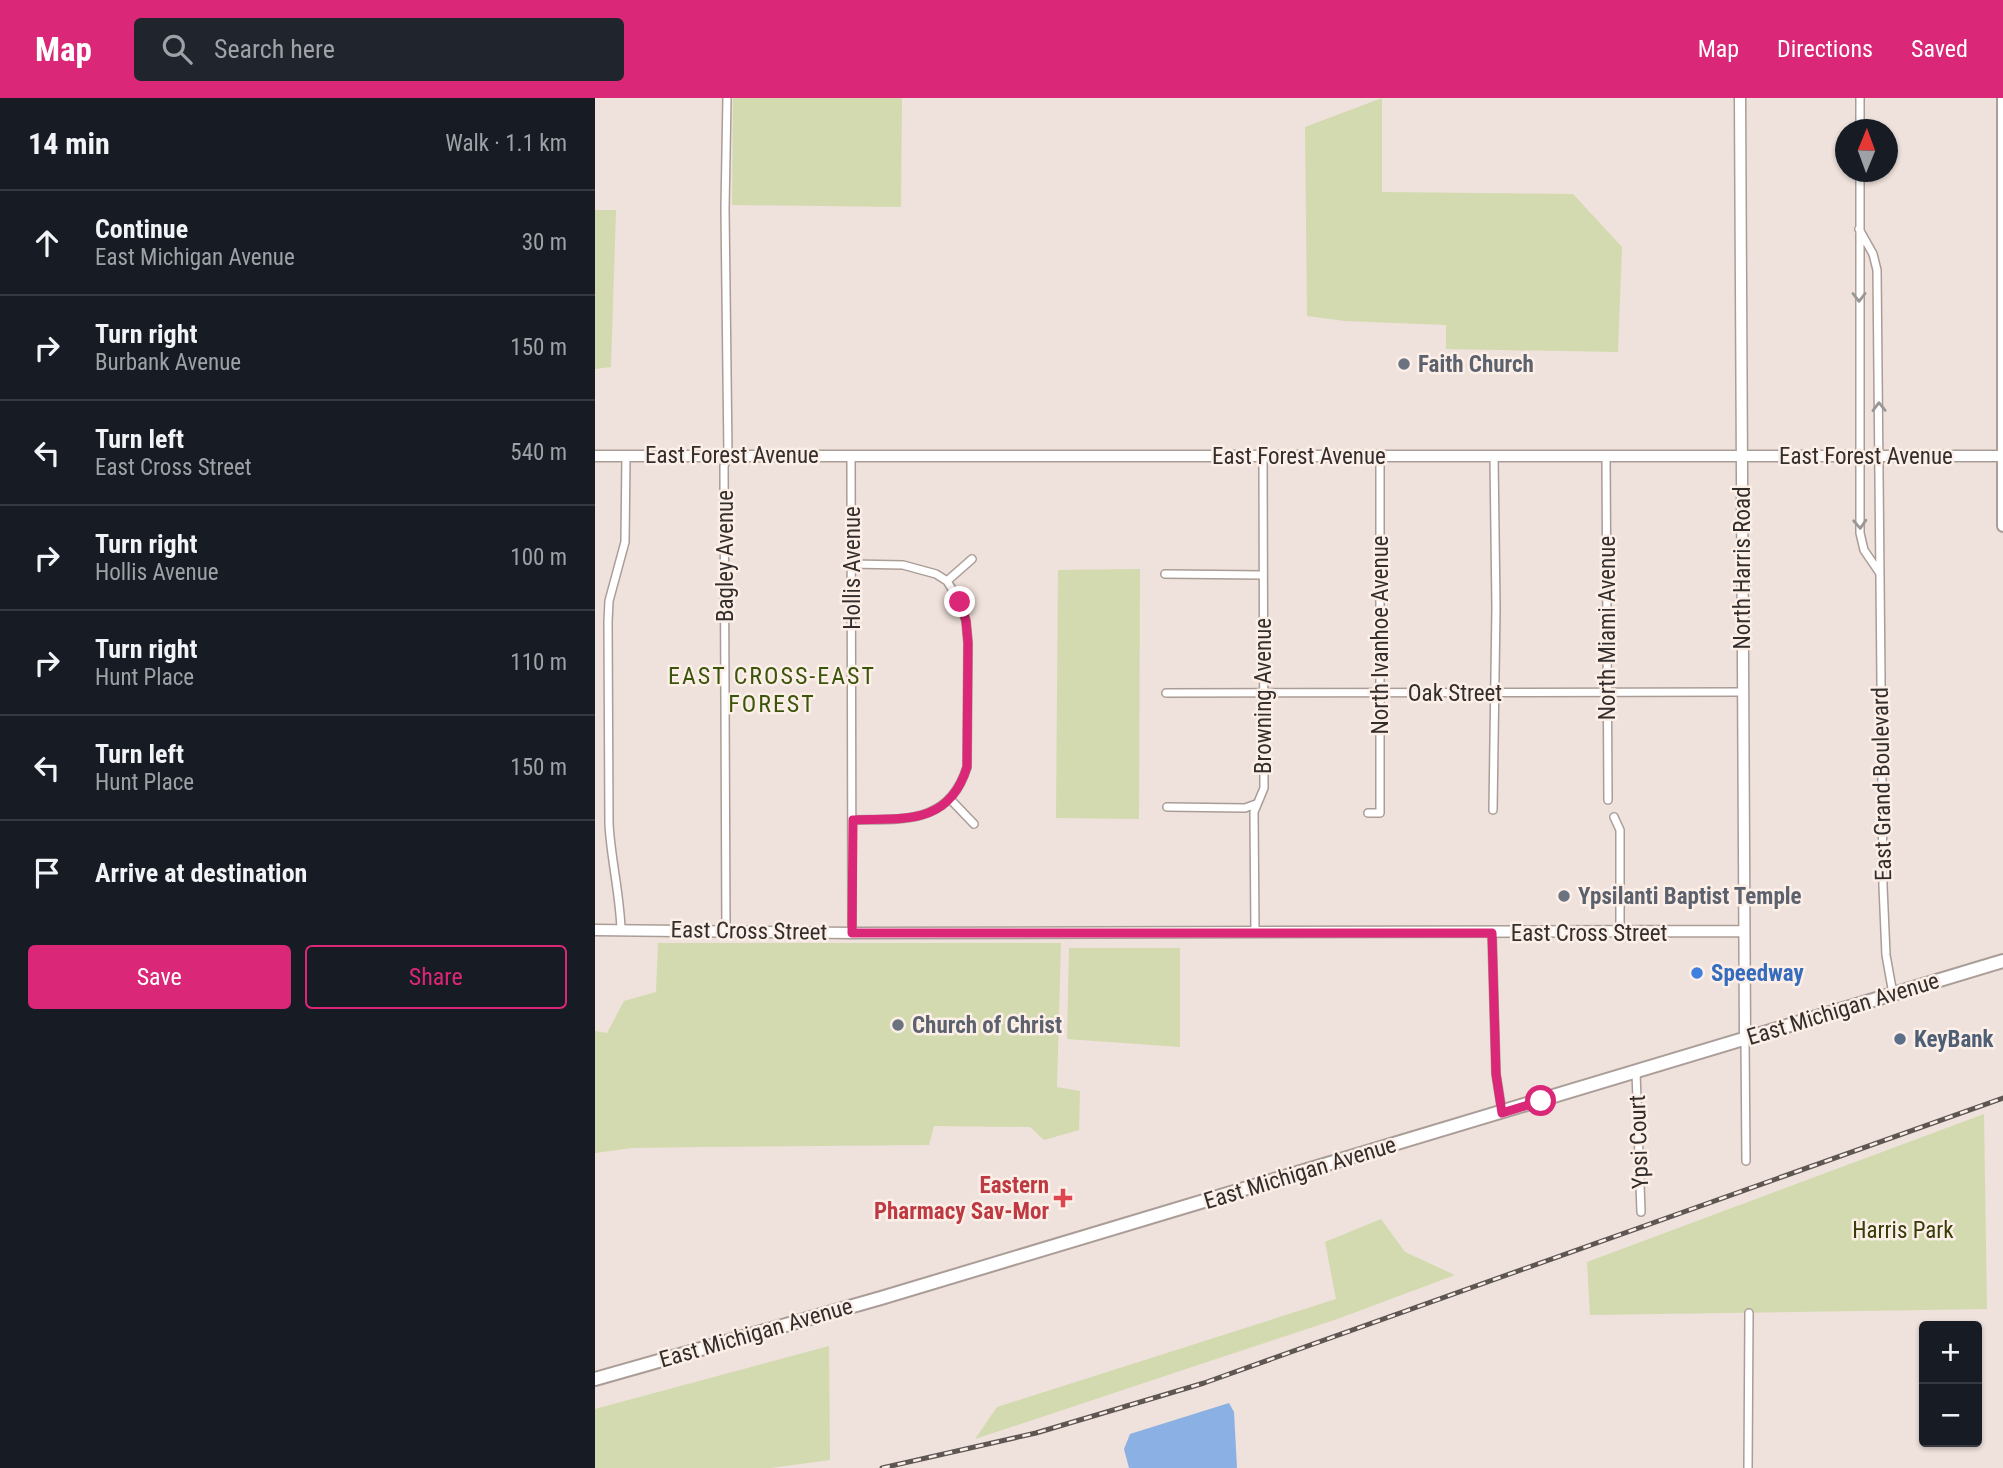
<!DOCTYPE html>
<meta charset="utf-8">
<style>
body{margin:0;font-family:"Roboto Condensed",sans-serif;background:#20242c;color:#f1f3f6}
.controls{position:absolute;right:21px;bottom:21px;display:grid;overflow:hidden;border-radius:7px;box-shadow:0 2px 5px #0004}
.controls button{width:63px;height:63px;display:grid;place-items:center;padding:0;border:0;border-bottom:2px solid #363941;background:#171b24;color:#f1f3f6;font:35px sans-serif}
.compass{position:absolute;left:1240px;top:21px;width:63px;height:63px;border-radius:50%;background:#171b24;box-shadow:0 2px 5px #0004;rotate:1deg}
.stop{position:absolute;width:21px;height:21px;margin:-16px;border:5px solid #db2777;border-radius:50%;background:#fff}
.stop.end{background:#db2777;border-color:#fff;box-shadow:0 2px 7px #0008}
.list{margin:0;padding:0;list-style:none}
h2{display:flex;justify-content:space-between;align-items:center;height:91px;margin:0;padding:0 28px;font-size:30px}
h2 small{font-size:23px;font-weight:400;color:#9ea1a6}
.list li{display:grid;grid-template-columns:46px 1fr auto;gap:21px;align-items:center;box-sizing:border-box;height:105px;padding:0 28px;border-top:2px solid #363941}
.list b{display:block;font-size:26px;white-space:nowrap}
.list p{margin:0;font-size:23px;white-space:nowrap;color:#9ea1a6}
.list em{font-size:23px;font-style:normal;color:#9ea1a6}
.actions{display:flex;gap:14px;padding:21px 28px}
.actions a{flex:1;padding:16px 0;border:2px solid #db2777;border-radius:7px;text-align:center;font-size:24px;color:#db2777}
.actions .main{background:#db2777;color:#fff}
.icon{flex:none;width:38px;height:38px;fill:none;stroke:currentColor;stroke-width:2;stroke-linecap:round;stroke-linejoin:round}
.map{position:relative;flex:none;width:1408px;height:1370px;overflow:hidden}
header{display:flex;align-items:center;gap:42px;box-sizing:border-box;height:98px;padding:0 35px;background:#db2777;color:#fff}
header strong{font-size:33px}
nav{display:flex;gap:38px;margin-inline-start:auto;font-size:24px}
.search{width:490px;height:63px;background:#20242c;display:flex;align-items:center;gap:18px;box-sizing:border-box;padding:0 24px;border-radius:7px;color:#9ea1a6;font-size:26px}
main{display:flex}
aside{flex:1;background:#171b24}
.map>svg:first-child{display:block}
.green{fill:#d3daaf}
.water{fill:#8ab0e4}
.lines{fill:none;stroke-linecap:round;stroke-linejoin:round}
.minor-casing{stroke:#aa9d97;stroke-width:10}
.tertiary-casing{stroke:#aa9d97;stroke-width:13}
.secondary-casing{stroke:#aa9d97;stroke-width:14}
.primary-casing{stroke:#aa9d97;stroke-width:16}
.minor{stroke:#fff;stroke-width:7}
.tertiary{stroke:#fff;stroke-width:10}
.secondary{stroke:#fff;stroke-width:10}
.primary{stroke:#fff;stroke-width:12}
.rail-casing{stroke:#5d5653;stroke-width:5}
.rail{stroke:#fcefe8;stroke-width:2.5;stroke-dasharray:8;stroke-linecap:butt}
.oneway{stroke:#999696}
.route{stroke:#db2777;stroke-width:9}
.worship-dot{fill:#6b7280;stroke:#fcefe8;stroke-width:2.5}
.shop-dot{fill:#3f7fe0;stroke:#fcefe8;stroke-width:2.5}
.service-dot{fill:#5c6f8a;stroke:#fcefe8;stroke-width:2.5}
.health-dot{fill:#e0444e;stroke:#fcefe8;stroke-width:2.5}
.labels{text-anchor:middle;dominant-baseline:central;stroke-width:5;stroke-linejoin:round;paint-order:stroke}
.worship-label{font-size:23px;font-weight:bold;fill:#5b616d;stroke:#fcefe8;text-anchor:start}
.street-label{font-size:23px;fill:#332e2c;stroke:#fcefe8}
.shop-label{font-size:23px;font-weight:bold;fill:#366cbe;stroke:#fcefe8;text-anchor:start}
.service-label{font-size:23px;font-weight:bold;fill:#4e5e75;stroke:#fcefe8;text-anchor:start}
.health-label{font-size:23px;font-weight:bold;fill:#be3a42;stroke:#fcefe8;text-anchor:end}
.park-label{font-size:23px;fill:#363b07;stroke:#fcefe8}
.neighbourhood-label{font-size:24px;letter-spacing:2px;fill:#3c550d;stroke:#fcefe8}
</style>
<header>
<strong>Map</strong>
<div class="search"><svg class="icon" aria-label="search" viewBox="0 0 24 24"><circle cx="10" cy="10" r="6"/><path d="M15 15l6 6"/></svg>Search here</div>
<nav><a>Map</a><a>Directions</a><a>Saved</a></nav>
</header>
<main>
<aside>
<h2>14 min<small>Walk · 1.1 km</small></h2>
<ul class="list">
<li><svg class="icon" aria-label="ahead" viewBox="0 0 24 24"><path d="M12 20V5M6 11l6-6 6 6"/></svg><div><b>Continue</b><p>East Michigan Avenue</p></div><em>30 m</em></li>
<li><svg class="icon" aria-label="right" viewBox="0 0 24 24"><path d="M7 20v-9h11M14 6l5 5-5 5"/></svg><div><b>Turn right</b><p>Burbank Avenue</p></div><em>150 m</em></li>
<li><svg class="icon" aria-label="left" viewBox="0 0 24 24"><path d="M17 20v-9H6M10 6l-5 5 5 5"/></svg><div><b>Turn left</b><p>East Cross Street</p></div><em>540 m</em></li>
<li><svg class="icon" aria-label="right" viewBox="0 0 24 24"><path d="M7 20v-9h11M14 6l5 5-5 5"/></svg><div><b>Turn right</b><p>Hollis Avenue</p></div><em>100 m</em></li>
<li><svg class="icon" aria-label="right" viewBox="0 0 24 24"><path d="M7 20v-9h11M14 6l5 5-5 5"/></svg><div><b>Turn right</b><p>Hunt Place</p></div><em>110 m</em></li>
<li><svg class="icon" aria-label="left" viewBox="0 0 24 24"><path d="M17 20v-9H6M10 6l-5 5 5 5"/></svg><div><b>Turn left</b><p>Hunt Place</p></div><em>150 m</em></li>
<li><svg class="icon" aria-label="arrive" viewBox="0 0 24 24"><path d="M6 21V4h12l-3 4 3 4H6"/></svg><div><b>Arrive at destination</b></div></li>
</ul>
<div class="actions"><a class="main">Save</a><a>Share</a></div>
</aside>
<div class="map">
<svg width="1408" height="1370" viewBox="0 0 1408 1370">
<rect width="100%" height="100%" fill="#efe1db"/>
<path class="green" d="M138,0H307L306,109L137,107Z
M787,0V94L978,96L1027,149L1023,254L851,251V227L750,223L712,218L710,29Z
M0,112H21L16,269L0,271Z
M545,471L544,721L461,720L463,472Z
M63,845H466L462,989L485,993L484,1032L449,1042L435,1029L339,1028L334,1047L104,1049L37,1050L0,1055V933L12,935L29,903L61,894Z
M474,850H585V949L472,941Z
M1389,1016L1392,1211L995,1217L992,1164Z
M786,1121L810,1154L860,1177L745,1220L380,1341L402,1309L741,1201L730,1144Z
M234,1248L235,1362L176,1370H0V1311Z"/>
<path class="water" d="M634,1305L639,1314L642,1370H534L529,1351L535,1336Z"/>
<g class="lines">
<defs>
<path id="minor" d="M1265,32V0
M1265,74V435L1269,452L1284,474
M1264,131L1278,156L1282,172L1288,788L1291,857L1298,896
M256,357L257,835
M1011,358L1013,702
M257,466L308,467L341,476L352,483L365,504L371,523L373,545L372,669C354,727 308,721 258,722
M570,476L668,477
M352,483L377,461
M571,595L1148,594
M356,702L379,726
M572,709L650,710L661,706
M898,712L901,510L899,358
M773,715H785V358
M1019,719L1025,732V834
M26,832C25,796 16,762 14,726L13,524L14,503L30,444L31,358
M131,833L129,368L133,357L130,111L132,0
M660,834L659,714L669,690L668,359
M897,835L901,976L907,1014
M1150,941L1151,1063
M1041,974L1046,1114
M1153,1370L1154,1215"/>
<path id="tertiary" d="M1145,0L1150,941
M0,358H1408
M0,832L257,835L1149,833"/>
<path id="secondary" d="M1408,0V428"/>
<path id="primary" d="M0,1281L286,1200L1408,863"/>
</defs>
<use href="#minor" class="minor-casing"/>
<use href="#tertiary" class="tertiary-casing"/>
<use href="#secondary" class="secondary-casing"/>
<use href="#primary" class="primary-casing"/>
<use href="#minor" class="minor"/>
<use href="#tertiary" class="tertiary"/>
<use href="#secondary" class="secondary"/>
<use href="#primary" class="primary"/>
<defs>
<path id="rail" d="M287,1370L441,1335L609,1285L1408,1000"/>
</defs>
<use href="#rail" class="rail-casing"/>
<use href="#rail" class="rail"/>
</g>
<defs><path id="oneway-chevron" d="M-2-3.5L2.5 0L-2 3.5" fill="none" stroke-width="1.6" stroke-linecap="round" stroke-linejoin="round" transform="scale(1.75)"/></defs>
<g class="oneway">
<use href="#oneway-chevron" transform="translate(1264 199) rotate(90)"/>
<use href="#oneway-chevron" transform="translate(1284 309) rotate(-91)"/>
<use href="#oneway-chevron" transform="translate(1265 426) rotate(87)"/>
</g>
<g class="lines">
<path class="route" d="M365,504L371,523L373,545L372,669C354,728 308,720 258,722L257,835H897L901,976L907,1015L946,1003"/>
</g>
<g class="worship-dot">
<circle cx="809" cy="266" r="7"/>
<circle cx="969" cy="798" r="7"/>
<circle cx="303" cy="927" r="7"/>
</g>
<circle class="shop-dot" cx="1102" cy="875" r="7"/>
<circle class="service-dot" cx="1305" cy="941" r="7"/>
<path class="health-dot" d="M464.5 1089.5h7v7h7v7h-7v7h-7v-7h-7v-7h7z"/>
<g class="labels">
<g class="worship-label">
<text x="823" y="266">Faith Church</text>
<text x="983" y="798">Ypsilanti Baptist Temple</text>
<text x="317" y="927">Church of Christ</text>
</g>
<g class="street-label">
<text x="137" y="357">East Forest Avenue</text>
<text x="704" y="358">East Forest Avenue</text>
<text x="1271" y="358">East Forest Avenue</text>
<text transform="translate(130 458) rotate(-90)">Bagley Avenue</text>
<text transform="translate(257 470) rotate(-90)">Hollis Avenue</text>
<text transform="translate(1147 470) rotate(-90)">North Harris Road</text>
<text transform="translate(1012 530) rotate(-90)">North Miami Avenue</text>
<text transform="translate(785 537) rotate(-90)">North Ivanhoe Avenue</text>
<text x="860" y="595">Oak Street</text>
<text transform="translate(668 598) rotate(-90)">Browning Avenue</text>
<text transform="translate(1287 686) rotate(-91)">East Grand Boulevard</text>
<text transform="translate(154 833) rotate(1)">East Cross Street</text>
<text x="994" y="835">East Cross Street</text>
<text transform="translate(1248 911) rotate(-17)">East Michigan Avenue</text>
<text transform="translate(1044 1044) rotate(-92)">Ypsi Court</text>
<text transform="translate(705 1075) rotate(-17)">East Michigan Avenue</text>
<text transform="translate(161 1235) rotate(-16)">East Michigan Avenue</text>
</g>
<g class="shop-label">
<text x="1116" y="875">Speedway</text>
</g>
<g class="service-label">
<text x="1319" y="941">KeyBank</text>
</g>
<g class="health-label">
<text x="454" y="1087">Eastern<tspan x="454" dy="26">Pharmacy Sav-Mor</tspan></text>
</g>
<g class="park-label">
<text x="1308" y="1132">Harris Park</text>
</g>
<g class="neighbourhood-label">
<text x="177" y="578">EAST CROSS-EAST<tspan x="177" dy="28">FOREST</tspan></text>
</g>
</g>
</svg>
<div class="controls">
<button>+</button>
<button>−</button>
</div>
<svg class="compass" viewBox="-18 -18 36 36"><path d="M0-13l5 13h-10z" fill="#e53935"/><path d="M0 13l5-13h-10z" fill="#9ea1a6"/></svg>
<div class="stop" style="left:946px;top:1003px"></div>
<div class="stop end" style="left:365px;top:504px"></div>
</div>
</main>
